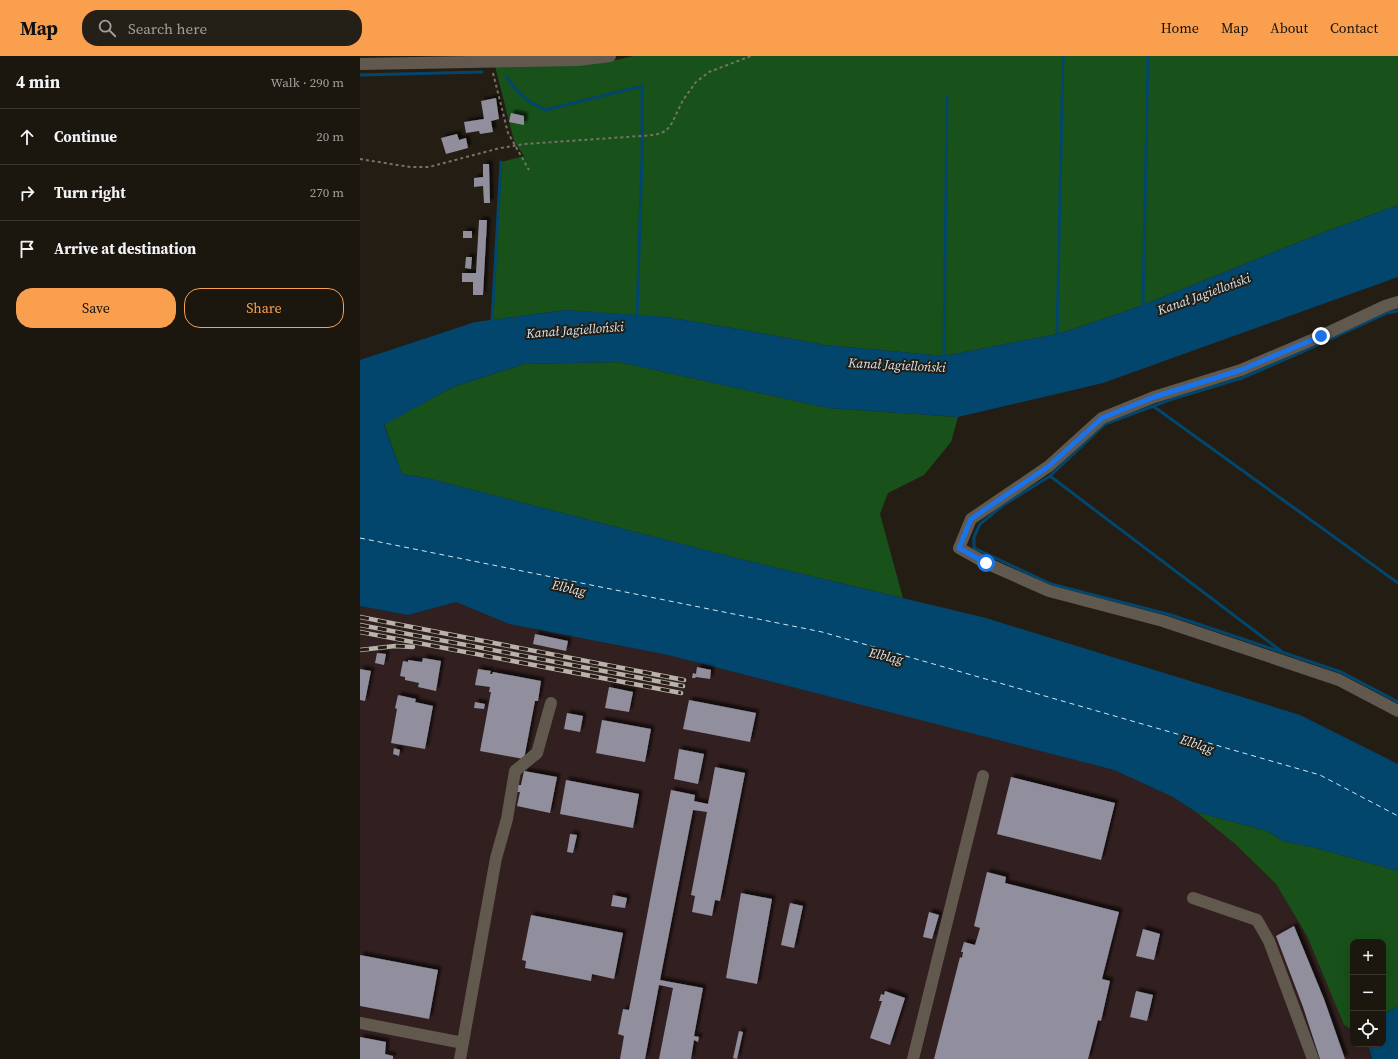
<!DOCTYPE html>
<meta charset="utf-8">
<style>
body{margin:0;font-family:"Source Serif 4",serif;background:#241f17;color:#f1f3f6}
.controls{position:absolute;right:12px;bottom:12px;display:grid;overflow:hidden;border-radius:8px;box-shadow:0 4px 16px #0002}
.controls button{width:36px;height:36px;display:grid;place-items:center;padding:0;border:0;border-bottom:1px solid #39352e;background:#1b160e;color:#f1f3f6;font:20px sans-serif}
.stop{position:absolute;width:12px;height:12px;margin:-9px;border:3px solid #1a73e8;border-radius:50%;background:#fff}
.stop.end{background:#1a73e8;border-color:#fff;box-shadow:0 1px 4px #0008}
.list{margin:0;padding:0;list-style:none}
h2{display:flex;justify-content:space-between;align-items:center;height:52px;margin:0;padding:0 16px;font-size:17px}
h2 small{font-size:13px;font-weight:400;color:#a09f9e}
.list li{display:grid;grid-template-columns:26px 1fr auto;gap:12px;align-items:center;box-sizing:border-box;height:56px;padding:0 16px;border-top:1px solid #39352e}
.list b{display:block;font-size:15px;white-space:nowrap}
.list em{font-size:13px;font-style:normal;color:#a09f9e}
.actions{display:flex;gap:8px;padding:12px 16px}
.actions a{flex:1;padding:9px 0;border:1px solid #fa9f4e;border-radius:16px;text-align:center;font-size:14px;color:#fa9f4e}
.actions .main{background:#fa9f4e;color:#111}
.icon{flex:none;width:22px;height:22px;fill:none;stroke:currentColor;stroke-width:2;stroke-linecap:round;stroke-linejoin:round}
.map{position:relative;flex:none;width:1038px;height:1003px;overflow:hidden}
header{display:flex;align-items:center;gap:24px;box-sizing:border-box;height:56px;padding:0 20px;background:#fa9f4e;color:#111}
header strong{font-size:19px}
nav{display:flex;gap:22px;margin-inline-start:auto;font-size:14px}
.search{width:280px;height:36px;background:#241f17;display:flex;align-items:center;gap:10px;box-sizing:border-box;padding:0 14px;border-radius:16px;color:#a09f9e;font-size:15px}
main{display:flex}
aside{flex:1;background:#1b160e}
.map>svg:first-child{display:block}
.industrial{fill:#321f1f}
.green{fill:#185119}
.water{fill:#02466d}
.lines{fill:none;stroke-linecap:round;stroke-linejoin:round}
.stream{stroke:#02466d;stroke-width:3}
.ferry{stroke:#d4e6f5;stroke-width:1;stroke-dasharray:5 4;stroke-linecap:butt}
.building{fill:#918f9d;filter:url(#shadow)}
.path{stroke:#787269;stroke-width:2;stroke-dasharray:3 3;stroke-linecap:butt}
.minor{stroke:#62594e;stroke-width:12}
.rail-casing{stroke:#b9b3ac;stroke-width:4.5}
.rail{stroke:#241d13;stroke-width:3;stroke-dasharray:9;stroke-linecap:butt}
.route{stroke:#1a73e8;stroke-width:5}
.labels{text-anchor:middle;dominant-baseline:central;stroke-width:4;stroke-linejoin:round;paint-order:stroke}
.water-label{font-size:13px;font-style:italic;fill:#d4e6f5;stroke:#241d13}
</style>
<header>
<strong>Map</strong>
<div class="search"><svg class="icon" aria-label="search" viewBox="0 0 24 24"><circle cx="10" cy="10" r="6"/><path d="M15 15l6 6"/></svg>Search here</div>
<nav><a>Home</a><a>Map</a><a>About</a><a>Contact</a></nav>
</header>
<main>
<aside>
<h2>4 min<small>Walk · 290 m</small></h2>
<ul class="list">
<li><svg class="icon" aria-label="ahead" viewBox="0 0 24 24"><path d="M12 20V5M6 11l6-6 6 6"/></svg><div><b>Continue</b></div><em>20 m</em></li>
<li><svg class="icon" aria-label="right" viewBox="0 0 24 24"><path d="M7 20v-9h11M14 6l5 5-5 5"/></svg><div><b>Turn right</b></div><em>270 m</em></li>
<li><svg class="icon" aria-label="arrive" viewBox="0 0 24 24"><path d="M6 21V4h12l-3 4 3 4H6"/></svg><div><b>Arrive at destination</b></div></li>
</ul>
<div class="actions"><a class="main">Save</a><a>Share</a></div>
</aside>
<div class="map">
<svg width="1038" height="1003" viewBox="0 0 1038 1003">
<defs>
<filter id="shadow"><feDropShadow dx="3.5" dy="-3.5" stdDeviation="1" flood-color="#0009"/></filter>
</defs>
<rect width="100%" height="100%" fill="#241d13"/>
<path class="industrial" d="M96,546L149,568L308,599L754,714L813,741L836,756L875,788L916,828L947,880L984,969L993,974V988H1008L1012,1003H0V550L48,559Z"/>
<path class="green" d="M273,0H1038V149L954,180L783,249L723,270L697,278L584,300L465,289L384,274L306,261L284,260L206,254L132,264L141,106L164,100L154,85L135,10C182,10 228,12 273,0Z
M259,306L468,352L598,361L591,386L564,419L528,437L520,458L543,542L376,502L67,422L42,418L24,368L93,331L164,308Z
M836,756L907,775L923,785L956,792L1038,815V951L1030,954L1023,960V886H993V974L984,969L947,880L916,828L875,788Z"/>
<path class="water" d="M1038,149V221L743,327L598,361L468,352L259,306L164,308L93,331L24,369L42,418L67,422L376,502L626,562L940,659L1038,708V815L956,792L923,785L907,775L836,756L813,741L754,714L308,599L149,568L96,546L48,559L0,550V304L115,266L206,254L306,261L384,274L465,289L584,300L697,278L723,270L783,249L954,180Z
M1038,951V1003H1012L1008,988H1023V960L1030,954Z"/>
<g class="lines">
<path class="stream" d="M0,19L122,16
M147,21C159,39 165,44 185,54L282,30V102L277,259
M783,249L788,0
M1038,255L1027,257L942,296L882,322L812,343L745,368L690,420L642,450L620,468L614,481V492L691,528L811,559L981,616L1038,646
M132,264L141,106
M697,278L703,1
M584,300L587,40
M793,350L1038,527
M690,420L921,595"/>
<path class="ferry" d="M0,482L462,576L960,719L1038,760"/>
</g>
<path class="building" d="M136,42L139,63L131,65L133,76L120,78L119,75L106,77L104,66L124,63L121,45Z
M151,57L164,60V69L149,66Z
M97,78L99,84L106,82L108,92L86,98L81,82Z
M123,108H129L130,147H124L123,130L114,131V122L123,121Z
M119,164H127L123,239H113V226H102V217H116Z
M103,175H112V182H103Z
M106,201H112L111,213L105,212Z
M175,578L208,585L206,595L173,588Z
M17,597L26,598L24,609L15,607Z
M63,602L81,605L76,635L58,631L59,627L45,624V621L40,620L43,605L48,606V604L62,606Z
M337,611L351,614L350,623L336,621L335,622H332L333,617L336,618Z
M0,613L11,615L5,645L0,644Z
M118,613L131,615L130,618H132L133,616L181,625L178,645H175L164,703L120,695L131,636H129L130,631L115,629Z
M249,631L273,636L269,656L245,652Z
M38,639L56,643L55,646L73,650L65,693L31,687L37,653L35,652Z
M329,644L396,657L390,686L323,673Z
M115,646L125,648L124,653L114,652Z
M207,657L223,660L220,676L204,673Z
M242,664L291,673L285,706L236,697Z
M34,692L40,694L39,700L33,698Z
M319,693L344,698L338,728L314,723Z
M355,711L385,717L360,845L355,844L352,860L332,856L335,840L331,839L347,756L333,754L300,924L343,932L334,980L339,981L338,986L334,984L331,1003H299L313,932L299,929L285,1003H260L264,980L258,978L263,953L269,954L311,734L335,739L334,745L348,748Z
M164,715L197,721L190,757L157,750L160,736H157L158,729H161Z
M651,721L755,747L741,804L637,778Z
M206,724L279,738L273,772L200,758Z
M210,778L217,779L213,797L207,796Z
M627,816L646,821L645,827L759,856L742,923L750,925L741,965L738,964L728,1003H574L600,901L602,902L603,896H601L604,886L615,889L620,872L614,870Z
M381,837L412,843L397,928L366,922Z
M253,839L267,842L265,852L251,850Z
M430,847L443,850L434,892L421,889Z
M569,856L579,859L572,883L563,881Z
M171,859L263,877L254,923L232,918L231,925L165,912L166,905L162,904Z
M934,870L964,943L985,1003H960L943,951L916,880Z
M783,873L800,878L794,904L776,900Z
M0,899L78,914L69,963L0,950Z
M525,935L545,942L530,989L510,982L522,945H519L521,938L524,939Z
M776,935L793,939L787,965L770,961Z
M379,975L383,976L377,1003L373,1002Z
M0,981L26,986L25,998L33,1000V1003H0Z"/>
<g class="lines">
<path class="path" d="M133,17L148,77L169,114
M0,103L50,111H69L140,92L165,88L295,79L306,75L312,67L323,44L336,26L349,16L391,0"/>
<path class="minor" d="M0,8L218,4L250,0
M1038,246L1025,250L961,280L881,314L794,341L742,362L689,410L611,463L599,492L626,507L689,535L803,565L979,624L1038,655
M833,842L897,864L909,885L953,1003
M0,967L103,987
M100,1003L136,802L147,763L155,715L177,697L191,647
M553,1003L623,720"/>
<defs>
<path id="rail" d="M0,561L324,624
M0,569L323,630
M0,576L321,637
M0,594L35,590L53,591"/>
</defs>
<use href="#rail" class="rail-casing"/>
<use href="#rail" class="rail"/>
</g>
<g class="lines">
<path class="route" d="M626,507L599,492L611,463L689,410L742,362L794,341L881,314L961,280"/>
</g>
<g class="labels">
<g class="water-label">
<text transform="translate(844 238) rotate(-20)">Kanał Jagielloński</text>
<text transform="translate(215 274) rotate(-4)">Kanał Jagielloński</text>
<text transform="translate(537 309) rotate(3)">Kanał Jagielloński</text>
<text transform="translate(209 532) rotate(12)">Elbląg</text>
<text transform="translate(526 600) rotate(13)">Elbląg</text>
<text transform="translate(837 688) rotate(18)">Elbląg</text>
</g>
</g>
</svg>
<div class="controls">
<button>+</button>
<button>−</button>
<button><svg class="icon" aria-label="locate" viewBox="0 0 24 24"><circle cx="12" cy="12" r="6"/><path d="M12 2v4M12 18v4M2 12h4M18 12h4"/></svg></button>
</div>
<div class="stop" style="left:626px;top:507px"></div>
<div class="stop end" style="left:961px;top:280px"></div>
</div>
</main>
